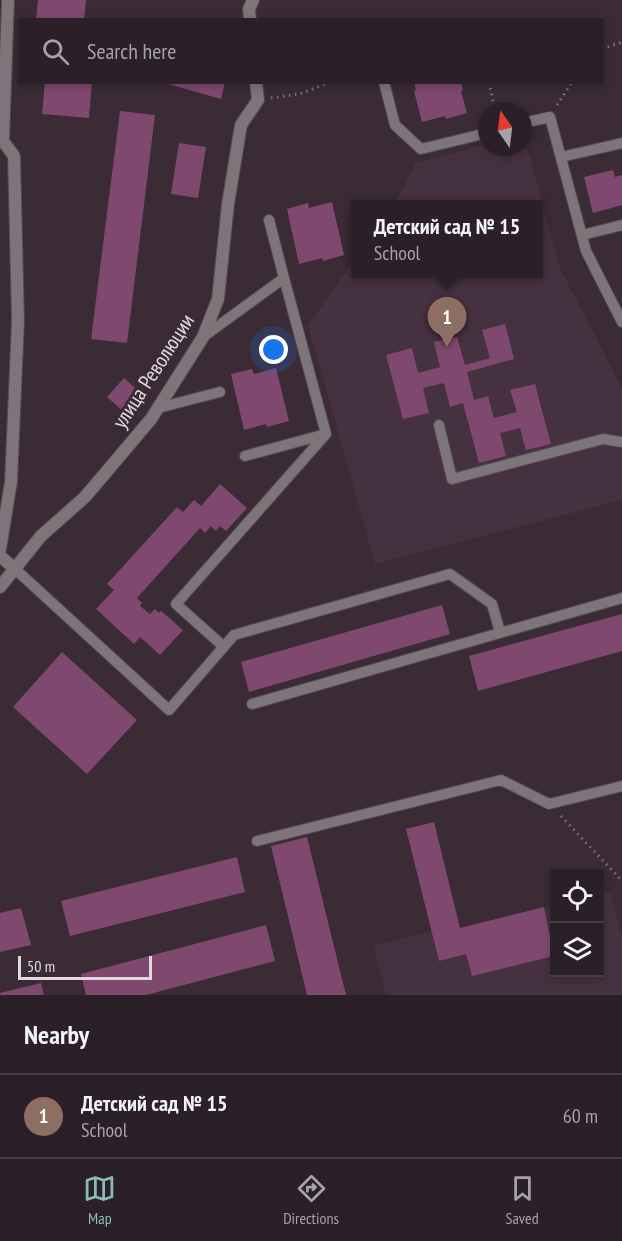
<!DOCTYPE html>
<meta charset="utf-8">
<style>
body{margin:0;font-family:"PT Sans Narrow",sans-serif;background:#382d34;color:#f1f3f6}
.controls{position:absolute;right:18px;bottom:18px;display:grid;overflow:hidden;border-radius:0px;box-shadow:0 3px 9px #0003}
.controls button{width:54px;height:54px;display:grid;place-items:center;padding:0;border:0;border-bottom:2px solid #483e45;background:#2c2028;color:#f1f3f6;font:30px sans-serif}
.compass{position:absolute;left:478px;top:102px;width:54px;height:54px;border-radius:50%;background:#2c2028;box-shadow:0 3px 9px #0003;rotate:346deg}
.scale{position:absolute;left:18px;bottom:15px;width:134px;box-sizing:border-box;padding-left:6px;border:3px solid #e2d8de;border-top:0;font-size:16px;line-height:21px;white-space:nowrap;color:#e2d8de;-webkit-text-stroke:4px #3a2b35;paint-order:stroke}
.you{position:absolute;left:274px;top:350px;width:21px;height:21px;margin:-15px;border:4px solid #fff;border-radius:50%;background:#1a73e8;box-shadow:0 0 0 9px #1a73e833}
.badge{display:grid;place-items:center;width:39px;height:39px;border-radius:50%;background:#8bbbb9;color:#fff;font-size:20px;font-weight:700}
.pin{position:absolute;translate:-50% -50px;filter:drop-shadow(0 2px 3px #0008)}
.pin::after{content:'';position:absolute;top:32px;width:21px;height:18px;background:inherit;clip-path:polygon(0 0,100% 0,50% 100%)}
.popup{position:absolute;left:351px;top:200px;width:192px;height:78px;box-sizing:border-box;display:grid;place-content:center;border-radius:0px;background:#2c2028;filter:drop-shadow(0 2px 4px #0005);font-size:20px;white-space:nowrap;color:#a6a3a8}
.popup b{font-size:22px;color:#f1f3f6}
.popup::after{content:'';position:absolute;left:50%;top:100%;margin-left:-12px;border:12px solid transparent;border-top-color:#2c2028}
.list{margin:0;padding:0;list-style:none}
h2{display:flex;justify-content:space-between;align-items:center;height:78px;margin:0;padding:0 24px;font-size:26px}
h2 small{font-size:20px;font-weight:400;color:#a6a3a8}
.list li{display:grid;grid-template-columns:39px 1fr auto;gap:18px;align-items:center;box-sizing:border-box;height:84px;padding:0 24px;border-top:2px solid #483e45}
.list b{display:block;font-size:22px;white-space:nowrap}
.list p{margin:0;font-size:20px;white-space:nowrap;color:#a6a3a8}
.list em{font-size:20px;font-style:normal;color:#a6a3a8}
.icon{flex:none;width:33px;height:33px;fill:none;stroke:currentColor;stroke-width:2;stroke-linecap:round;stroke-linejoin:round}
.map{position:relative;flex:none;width:622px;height:995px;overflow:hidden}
.search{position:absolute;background:#2c2028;box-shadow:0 3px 9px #0003;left:18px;right:18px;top:18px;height:66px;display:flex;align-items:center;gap:15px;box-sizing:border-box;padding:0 21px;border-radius:0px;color:#a6a3a8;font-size:22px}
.sheet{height:162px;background:#2c2028}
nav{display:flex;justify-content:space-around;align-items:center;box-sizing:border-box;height:84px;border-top:2px solid #483e45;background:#2c2028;font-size:16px;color:#a6a3a8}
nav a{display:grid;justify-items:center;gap:3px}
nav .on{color:#8bbbb9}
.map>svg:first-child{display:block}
.built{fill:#463140}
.building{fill:#7f496f}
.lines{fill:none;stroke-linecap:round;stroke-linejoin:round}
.service-casing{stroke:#554750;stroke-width:12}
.minor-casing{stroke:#554750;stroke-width:14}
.path{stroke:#80737b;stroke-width:3;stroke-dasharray:1.5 4.5;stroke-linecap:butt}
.service{stroke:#7d757a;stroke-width:10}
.minor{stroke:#7d757a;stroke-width:12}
.labels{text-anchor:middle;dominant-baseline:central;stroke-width:6;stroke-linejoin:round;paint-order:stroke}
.street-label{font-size:21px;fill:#e2d8de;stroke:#3a2b35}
</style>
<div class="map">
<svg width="622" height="995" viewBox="0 0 622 995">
<rect width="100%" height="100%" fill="#3a2b35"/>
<path class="built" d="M487,144V147H523V145L528,151L560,268L622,388V500L375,564L308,325L355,259L356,274H538V204H395L416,163Z
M610,892L622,936V995H386L373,946L432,931L460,928L554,905V972H600V895Z"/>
<path class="building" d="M38,0H86L84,20H36Z
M45,82H92L89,118L42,114Z
M161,82H225L221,99Z
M414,82H461L463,91H461L467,113L446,119L445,116L422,122L414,91L416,90Z
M120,111L155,115L127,343L91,339Z
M179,143L206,147L198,198L171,194Z
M613,170L615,177L622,175V205L593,213L584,177Z
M332,202L344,255L323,261L322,258L299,264L287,209L308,203L309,208Z
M505,324L514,359L467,372L474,400L488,396L494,418L517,412L510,390L535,384L551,444L526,450L520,428L500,433L506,456L479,463L463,403L450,407L444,383L423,388L429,413L403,419L386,355L412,348L418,373L440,367L434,342L457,337L465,365L490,358L482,330Z
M276,368L289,421L267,427L266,424L244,430L231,374L252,369L254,374Z
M124,378L142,394L125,413L107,397Z
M220,484L247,508L226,531L220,526L216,531L211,526L205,533L200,528L137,598L142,603L140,606L150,614L155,609L159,613L161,611L183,630L160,655L140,637L134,644L96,609L114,590L107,584L177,507L183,512L194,500L201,506Z
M442,605L450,634L249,692L241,662Z
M622,614V651L478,691L469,656Z
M62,652L137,720L87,774L13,707Z
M434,822L460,928L544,907L554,956L472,976L466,954L439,961L406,829Z
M307,837L346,995H307L271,846Z
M237,857L245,892L70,936L61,901Z
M21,908L31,945L0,952V913Z
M266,925L275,961L146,995H86L81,974Z
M41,983L44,995H0V993Z"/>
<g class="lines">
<defs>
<path id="service" d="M384,82L395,125L421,149L487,133
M523,123L550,117L586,251L622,322
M561,157L622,143
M582,235L622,225
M203,337L284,278L269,220
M158,408L220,392
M439,425L452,479L603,439L622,442
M245,456L326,434
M14,568L169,710L234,635L450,574L492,604L500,632
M224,647L176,604L326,434L284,278
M252,704L622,598
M257,841L501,780L549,804L622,786"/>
<path id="minor" d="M250,20L249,9L253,0
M0,549L11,482L18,321L14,156L3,141L8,0
M0,556L14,568
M0,587L41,536L85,497L151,419L203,337L218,299L228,204L241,125L258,100L256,82"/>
</defs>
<use href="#service" class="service-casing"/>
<use href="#minor" class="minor-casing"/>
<path class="path" d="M602,49L622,42
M489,82L495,111
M271,98L300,94L330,82
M557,105L572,82
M561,816L622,881"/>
<use href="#service" class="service"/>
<use href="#minor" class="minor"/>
</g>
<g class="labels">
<g class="street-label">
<text transform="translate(153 371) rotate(-57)">улица Революции</text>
</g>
</g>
</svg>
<div class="controls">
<button><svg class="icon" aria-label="locate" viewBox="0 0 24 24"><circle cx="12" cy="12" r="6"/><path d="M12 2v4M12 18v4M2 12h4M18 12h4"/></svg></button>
<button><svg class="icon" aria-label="layers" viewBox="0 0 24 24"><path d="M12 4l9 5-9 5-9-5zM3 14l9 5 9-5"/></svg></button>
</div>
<svg class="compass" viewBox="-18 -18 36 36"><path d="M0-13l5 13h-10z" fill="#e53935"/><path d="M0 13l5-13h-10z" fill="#a6a3a8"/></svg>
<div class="scale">50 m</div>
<div class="you"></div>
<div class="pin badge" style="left:447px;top:347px;background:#8d6e63">1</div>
<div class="popup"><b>Детский сад № 15</b>School</div>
<div class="search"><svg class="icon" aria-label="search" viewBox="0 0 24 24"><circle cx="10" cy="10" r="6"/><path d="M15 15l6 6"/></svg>Search here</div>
</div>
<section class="sheet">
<h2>Nearby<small></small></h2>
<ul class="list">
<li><span class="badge" style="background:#8d6e63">1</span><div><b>Детский сад № 15</b><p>School</p></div><em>60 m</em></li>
</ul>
</section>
<nav>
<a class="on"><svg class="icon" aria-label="map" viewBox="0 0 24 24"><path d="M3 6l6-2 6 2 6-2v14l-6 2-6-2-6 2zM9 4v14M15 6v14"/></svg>Map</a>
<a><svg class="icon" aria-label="directions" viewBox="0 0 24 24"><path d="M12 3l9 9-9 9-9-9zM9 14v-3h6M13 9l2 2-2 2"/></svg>Directions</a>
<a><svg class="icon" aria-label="saved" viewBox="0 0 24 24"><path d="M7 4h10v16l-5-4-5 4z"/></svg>Saved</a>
</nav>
